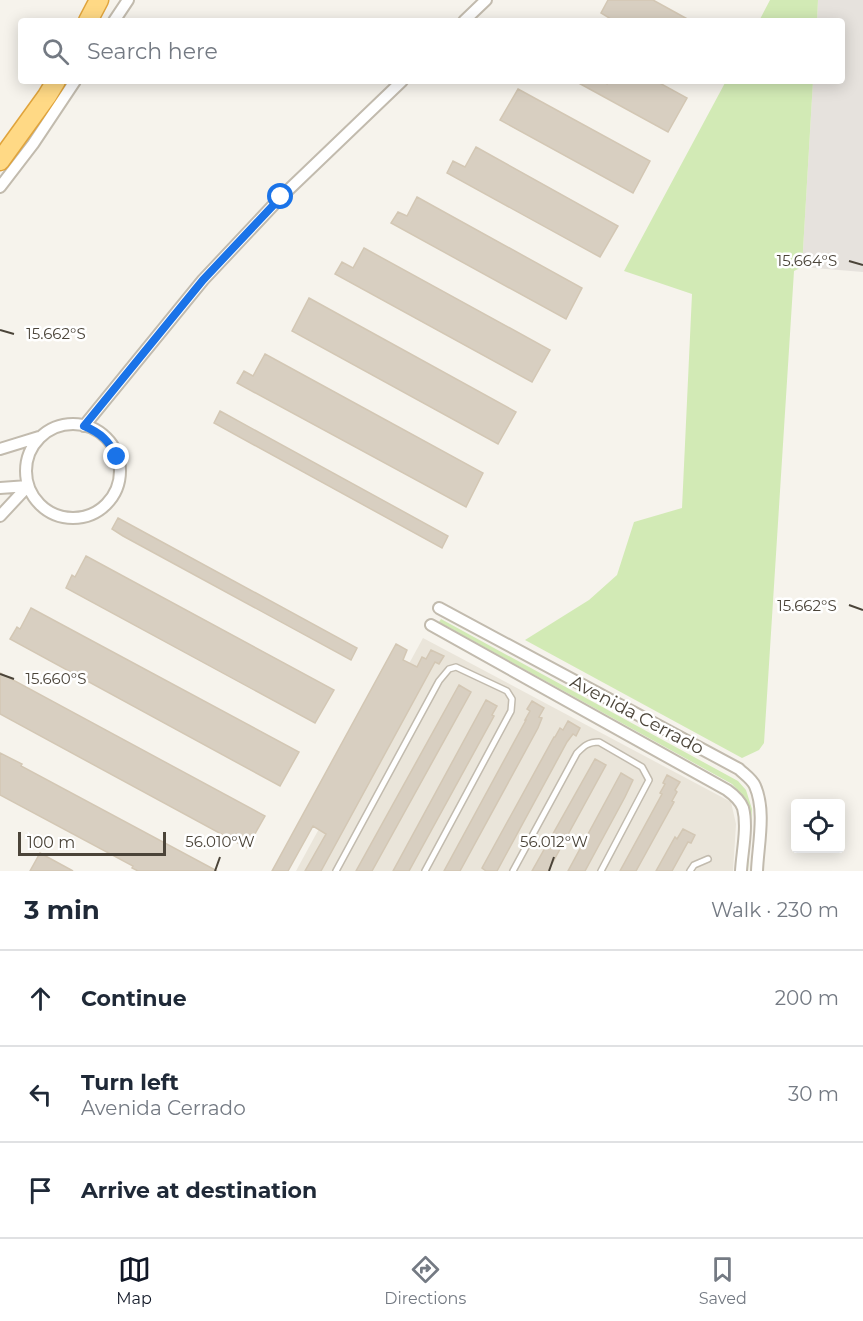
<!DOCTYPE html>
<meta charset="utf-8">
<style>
body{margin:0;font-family:Montserrat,sans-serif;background:#f2f2f3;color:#1f2937}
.controls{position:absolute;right:18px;bottom:18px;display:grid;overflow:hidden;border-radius:6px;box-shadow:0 3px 15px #0003}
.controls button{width:54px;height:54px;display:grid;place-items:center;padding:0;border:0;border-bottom:2px solid #e0e1e3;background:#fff;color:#1f2937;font:30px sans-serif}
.scale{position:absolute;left:18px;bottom:15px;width:148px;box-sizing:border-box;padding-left:6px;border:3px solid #4b4439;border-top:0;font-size:16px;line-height:21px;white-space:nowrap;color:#4b4439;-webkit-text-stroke:4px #fff;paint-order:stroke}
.stop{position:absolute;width:18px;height:18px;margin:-14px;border:4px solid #1a73e8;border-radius:50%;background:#fff}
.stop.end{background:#1a73e8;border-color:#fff;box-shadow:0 2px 6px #0008}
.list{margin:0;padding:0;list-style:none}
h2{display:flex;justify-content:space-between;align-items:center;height:78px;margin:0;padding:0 24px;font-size:26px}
h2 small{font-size:20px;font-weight:400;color:#747a83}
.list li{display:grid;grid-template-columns:39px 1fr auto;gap:18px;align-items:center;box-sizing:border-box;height:96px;padding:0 24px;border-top:2px solid #e0e1e3}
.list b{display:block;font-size:22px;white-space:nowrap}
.list p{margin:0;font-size:20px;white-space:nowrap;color:#747a83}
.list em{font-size:20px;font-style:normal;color:#747a83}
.icon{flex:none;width:33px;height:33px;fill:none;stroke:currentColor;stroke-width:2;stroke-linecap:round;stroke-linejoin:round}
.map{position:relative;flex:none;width:863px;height:871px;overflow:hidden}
.search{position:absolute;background:#fff;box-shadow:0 3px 15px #0003;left:18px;right:18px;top:18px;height:66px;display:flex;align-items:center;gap:15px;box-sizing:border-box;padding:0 21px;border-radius:6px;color:#747a83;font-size:22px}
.sheet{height:366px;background:#fff}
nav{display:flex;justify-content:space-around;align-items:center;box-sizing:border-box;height:84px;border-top:2px solid #e0e1e3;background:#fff;font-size:16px;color:#747a83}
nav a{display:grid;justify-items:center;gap:3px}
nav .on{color:#111827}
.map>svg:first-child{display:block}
.residential{fill:#eae5da}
.industrial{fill:#e6e2dd}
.green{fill:#d2eab5}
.building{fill:#d8cfc1;stroke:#d3c7b4;stroke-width:1.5}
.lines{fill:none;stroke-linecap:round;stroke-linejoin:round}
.service-casing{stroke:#c2bbae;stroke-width:8}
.minor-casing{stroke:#c2bbae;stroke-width:14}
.trunk-casing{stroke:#e0a43c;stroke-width:21}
.service{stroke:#fff;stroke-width:5}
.minor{stroke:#fff;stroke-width:10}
.trunk{stroke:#ffd985;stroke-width:18}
.route{stroke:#1a73e8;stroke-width:8}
.ticks{fill:none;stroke:#4b4439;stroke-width:2}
.labels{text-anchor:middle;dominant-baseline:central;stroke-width:5;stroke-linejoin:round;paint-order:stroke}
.street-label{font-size:18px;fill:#4b4439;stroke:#fff}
.ticks-label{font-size:15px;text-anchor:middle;fill:#4b4439;stroke:#fff;stroke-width:5;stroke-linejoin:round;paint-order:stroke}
</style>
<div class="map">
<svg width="863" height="871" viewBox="0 0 863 871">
<rect width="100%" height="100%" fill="#f6f3ec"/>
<path class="residential" d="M423,638L731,802L736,824L733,871H296Z"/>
<path class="industrial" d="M818,0H863V272L802,267L813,81H842V21H817Z"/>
<path class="green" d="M770,0H818L817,21H759Z
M726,81H813L802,267L794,271L764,743L759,750L742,758L525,640L589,600L617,575L634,522L682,508L692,294L624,271Z
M441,619L738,781L746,790L752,809L748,871H744L745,804L743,796L732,784L439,622Z"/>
<path class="building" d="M608,0H653L691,21H610L611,19L601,13Z
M575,81H602L607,84V81H656L687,98L668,132Z
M518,89L650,161L633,193L500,120Z
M476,147L618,226L600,257L447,173L453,161L465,167Z
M417,197L582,288L566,319L391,223L398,212L407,216Z
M364,248L550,350L532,382L335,274L342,262L353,268Z
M309,298L516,412L498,444L292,331Z
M265,354L483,473L466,507L237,383L244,371L253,376Z
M220,411L448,536L442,548L214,423Z
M118,518L357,648L351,660L123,536L112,529Z
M86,556L334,690L315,723L66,588L72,575L75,577Z
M31,608L299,752L280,786L10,639L17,627L20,629Z
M396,644L407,650L403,660L417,667L422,657L426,659L431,650L444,656L439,664L435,662L321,871H305L326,834L313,826L288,871H272Z
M0,673L265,816L247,848L0,714Z
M459,685L471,692L372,871H356Z
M486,700L497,706L492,715L494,716L409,871H393Z
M532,701L544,708L539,717L542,718L538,728L460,871H444L526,720H525L530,711L527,709Z
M568,721L580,728L576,736L573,734L567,742L497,871H486L482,868L554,737H555L560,728L563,730Z
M0,753L22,764L21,766L217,871H138L132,868L133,866L0,795Z
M595,759L606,765L548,871H532Z
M621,773L633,780L625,797L585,871H568Z
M667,775L680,782L675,790L677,792L672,801L674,802L636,871H620L662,794L660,793L665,784L663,783Z
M683,829L695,835L691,843L688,842L672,871H656L675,837L677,839Z
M40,853L73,871H30Z"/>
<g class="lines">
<defs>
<path id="service" d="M336,871L439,681L449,669L456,667L507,691L512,699L511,711L425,871
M513,871L577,753C584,746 588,742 599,742L642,767L649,780L601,871
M690,871L694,865L708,859"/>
<path id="minor" d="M114,21L128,0
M464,21L486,0
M0,187L33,144L75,81
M26 471a47 47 0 1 1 94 0a47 47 0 1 1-94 0Z
M84,426L203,280L281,197L402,81
M0,449L39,437
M0,488L28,486
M0,516L28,486
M439,608L739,769C744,774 752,779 755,786C766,811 758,845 757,871
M431,625L727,790C734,795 740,800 743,808C748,827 742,852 741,871"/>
<path id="trunk" d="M88,21L99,0
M0,161L47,96L56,81"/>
</defs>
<use href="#service" class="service-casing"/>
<use href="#minor" class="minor-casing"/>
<use href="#trunk" class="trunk-casing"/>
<use href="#service" class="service"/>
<use href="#minor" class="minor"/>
<use href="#trunk" class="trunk"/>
</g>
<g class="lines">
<path class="route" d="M117,457C109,441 101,433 84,426L203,280L281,197"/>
</g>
<path class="ticks" d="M849,261L863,265M0,330L14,334M849,605L863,610M0,674L14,679M215,871L220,857M549,871L554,857"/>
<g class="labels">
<g class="street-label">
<text transform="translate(637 715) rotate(28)">Avenida Cerrado</text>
</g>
</g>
<g class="ticks-label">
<text x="807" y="266">15.664°S</text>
<text x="56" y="339">15.662°S</text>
<text x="807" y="611">15.662°S</text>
<text x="56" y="684">15.660°S</text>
<text x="554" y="847">56.012°W</text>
<text x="220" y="847">56.010°W</text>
</g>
</svg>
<div class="controls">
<button><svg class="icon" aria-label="locate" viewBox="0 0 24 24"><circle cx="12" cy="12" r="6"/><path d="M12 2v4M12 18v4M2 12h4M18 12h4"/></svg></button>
</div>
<div class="scale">100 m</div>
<div class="stop" style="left:281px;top:197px"></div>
<div class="stop end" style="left:117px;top:457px"></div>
<div class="search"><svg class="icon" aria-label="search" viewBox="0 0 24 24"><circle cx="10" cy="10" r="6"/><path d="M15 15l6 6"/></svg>Search here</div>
</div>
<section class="sheet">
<h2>3 min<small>Walk · 230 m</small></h2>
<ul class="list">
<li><svg class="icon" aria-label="ahead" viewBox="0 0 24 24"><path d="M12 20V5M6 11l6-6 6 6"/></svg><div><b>Continue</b></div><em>200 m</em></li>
<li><svg class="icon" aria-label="left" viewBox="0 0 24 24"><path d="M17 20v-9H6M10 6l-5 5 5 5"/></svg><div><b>Turn left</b><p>Avenida Cerrado</p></div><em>30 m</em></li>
<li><svg class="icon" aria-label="arrive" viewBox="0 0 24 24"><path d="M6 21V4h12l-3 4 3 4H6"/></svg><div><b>Arrive at destination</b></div></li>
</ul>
</section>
<nav>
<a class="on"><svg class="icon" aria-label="map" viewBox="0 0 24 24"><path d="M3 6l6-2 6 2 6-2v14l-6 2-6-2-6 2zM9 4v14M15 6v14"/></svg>Map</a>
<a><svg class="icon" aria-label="directions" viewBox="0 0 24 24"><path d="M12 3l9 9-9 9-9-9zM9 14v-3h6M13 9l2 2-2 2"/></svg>Directions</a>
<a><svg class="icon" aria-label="saved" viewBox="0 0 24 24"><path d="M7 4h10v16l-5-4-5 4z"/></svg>Saved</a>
</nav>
